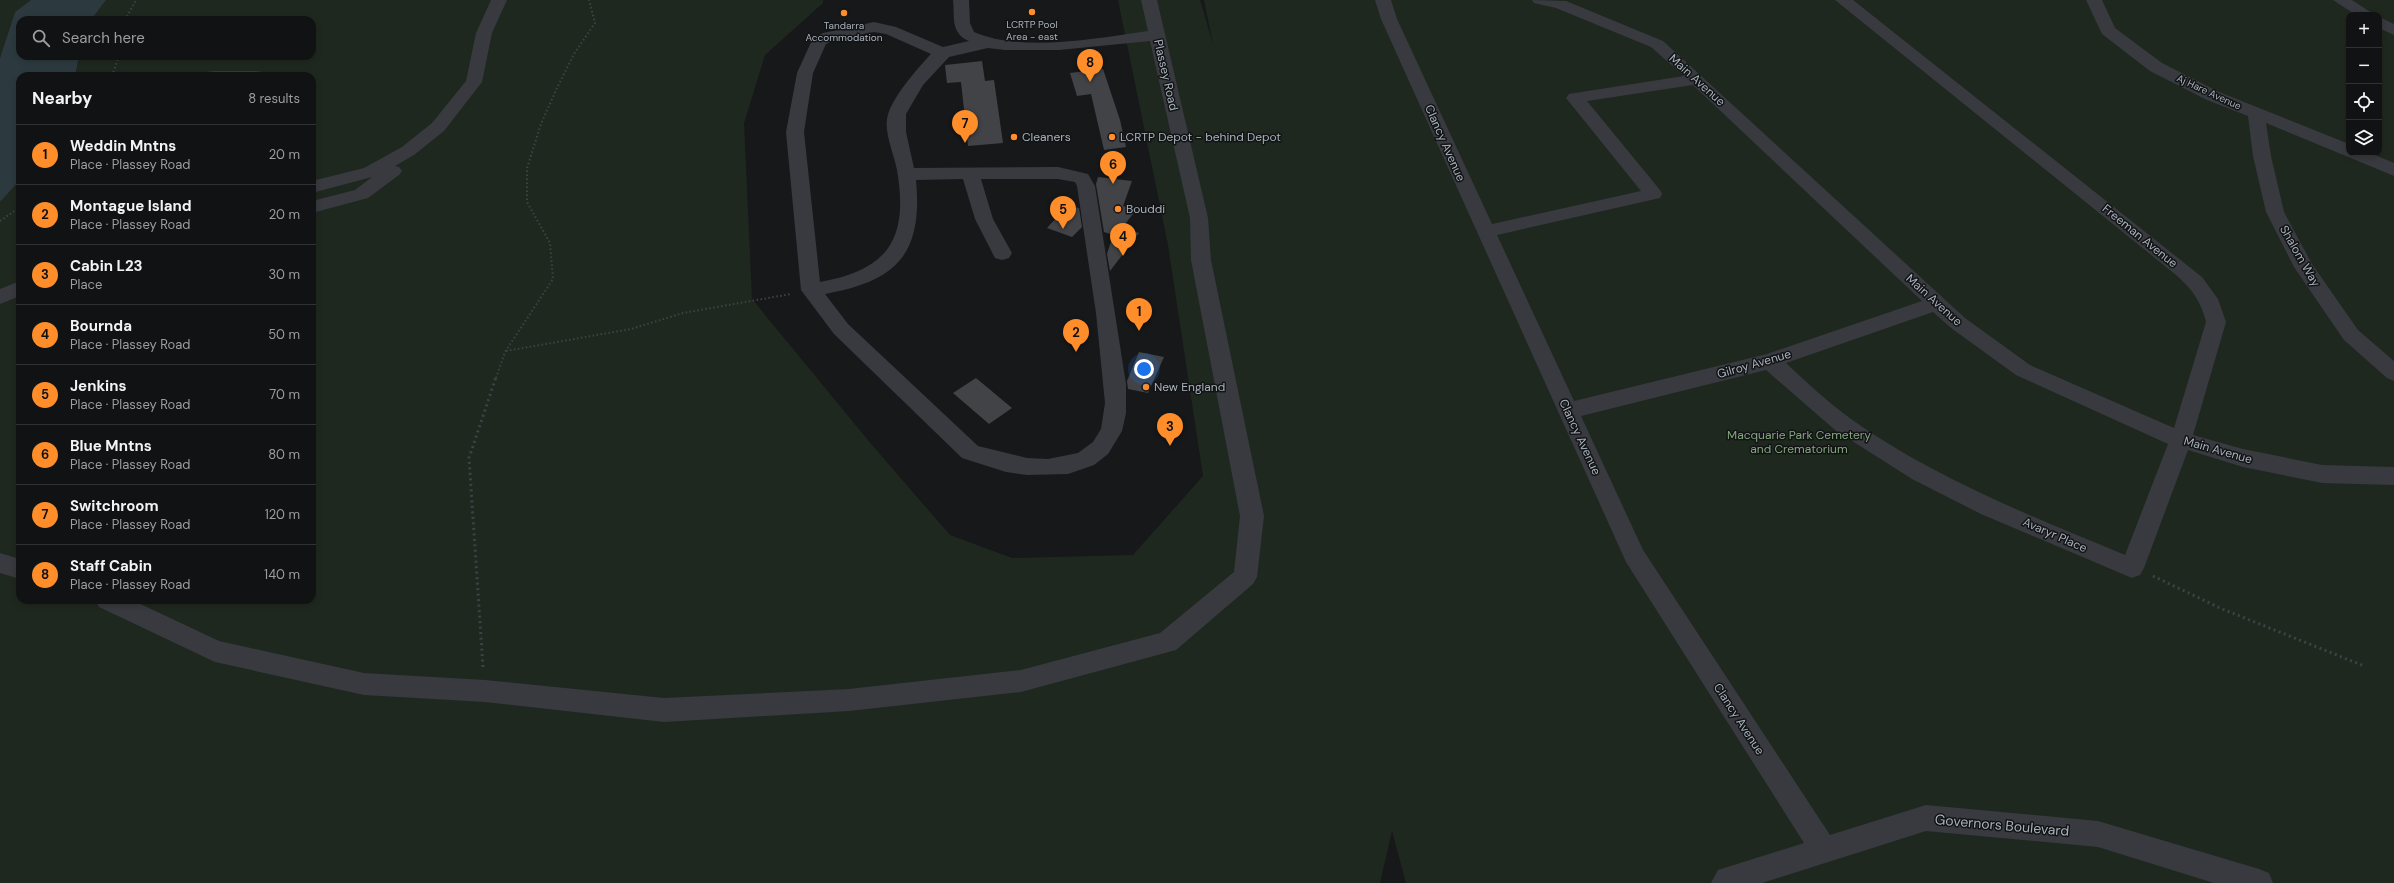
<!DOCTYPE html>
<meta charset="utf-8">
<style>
body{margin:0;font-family:"DM Sans",sans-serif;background:#1e2022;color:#f1f3f6}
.controls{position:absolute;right:12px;top:12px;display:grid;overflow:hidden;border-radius:8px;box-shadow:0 2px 6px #0003}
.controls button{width:36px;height:36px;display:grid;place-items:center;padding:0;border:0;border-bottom:1px solid #303234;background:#111214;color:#f1f3f6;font:20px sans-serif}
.you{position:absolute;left:1144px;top:369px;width:14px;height:14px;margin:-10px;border:3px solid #fff;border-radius:50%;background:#1a73e8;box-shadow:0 0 0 6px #1a73e833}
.badge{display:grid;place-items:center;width:26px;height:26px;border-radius:50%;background:#ff8e2a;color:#111;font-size:13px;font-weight:700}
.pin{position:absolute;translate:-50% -33px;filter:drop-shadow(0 1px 2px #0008)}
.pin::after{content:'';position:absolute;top:21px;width:14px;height:12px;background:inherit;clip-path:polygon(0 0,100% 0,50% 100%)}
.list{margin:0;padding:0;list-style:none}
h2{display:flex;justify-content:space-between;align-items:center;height:52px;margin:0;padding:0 16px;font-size:17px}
h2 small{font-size:13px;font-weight:400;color:#9c9ea0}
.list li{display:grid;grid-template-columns:26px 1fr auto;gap:12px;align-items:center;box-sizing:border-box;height:60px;padding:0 16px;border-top:1px solid #303234}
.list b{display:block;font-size:15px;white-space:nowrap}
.list p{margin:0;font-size:13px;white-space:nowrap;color:#9c9ea0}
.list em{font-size:13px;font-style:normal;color:#9c9ea0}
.icon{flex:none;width:22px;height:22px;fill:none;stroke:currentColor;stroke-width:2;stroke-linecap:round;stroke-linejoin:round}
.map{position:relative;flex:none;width:2394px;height:883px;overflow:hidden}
.search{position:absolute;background:#111214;box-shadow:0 2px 6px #0003;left:16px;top:16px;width:300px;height:44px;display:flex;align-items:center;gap:10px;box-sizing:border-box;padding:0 14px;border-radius:12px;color:#9c9ea0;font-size:15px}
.panel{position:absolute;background:#111214;box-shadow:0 2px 6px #0003;left:16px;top:72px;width:300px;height:532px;border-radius:12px}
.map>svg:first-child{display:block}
.green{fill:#1f281f;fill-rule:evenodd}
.water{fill:#2c3a3f}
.building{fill:#414347}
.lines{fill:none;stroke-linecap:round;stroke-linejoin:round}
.path-far1{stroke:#3e4246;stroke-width:2;stroke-dasharray:1.5 2.5;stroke-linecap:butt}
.path{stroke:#3e4246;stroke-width:3;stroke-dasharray:2 3.5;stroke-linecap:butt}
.minor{fill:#383a3f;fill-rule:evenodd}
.poi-dot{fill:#ff8e2a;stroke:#121315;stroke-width:1.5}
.labels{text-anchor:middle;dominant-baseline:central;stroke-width:3;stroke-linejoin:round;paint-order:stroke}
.far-poi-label{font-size:10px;fill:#a8b2bb;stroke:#121315}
.far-street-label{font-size:10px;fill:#a8b2bb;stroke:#121315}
.street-label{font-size:12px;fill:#a8b2bb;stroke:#121315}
.poi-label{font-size:12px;fill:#a8b2bb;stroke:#121315;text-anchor:start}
.park-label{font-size:12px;fill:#83a77e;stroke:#121315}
.near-street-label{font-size:14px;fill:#a8b2bb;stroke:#121315}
</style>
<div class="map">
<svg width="2394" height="883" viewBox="0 0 2394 883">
<rect width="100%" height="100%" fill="#17181a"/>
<path class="green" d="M0,0H31L15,12L0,58Z
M106,0H823V3L765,55L744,123L752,299L872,445L950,535L1012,558L1133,555L1203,476L1168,245L1118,0H1200L1213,44L1204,0H2394V883H1406L1392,831L1380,883H0V202L20,180V600H312V76H75L79,56H312V20H91ZM2349,15H2379V153H2349Z"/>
<path class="water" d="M31,0H106L91,20H20V56H79L75,76H20V180L0,202V58L15,12Z"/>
<path class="building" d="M982,61L985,81L994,80L1003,143L968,146L961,82L947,83L945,65Z
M1103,69L1120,120L1126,147L1104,150L1091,94L1077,96L1070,73Z
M1098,177L1132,181L1123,206L1136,210L1122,228L1139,233L1110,271L1107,254L1113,235L1104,232L1096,184Z
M1068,205L1079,208L1082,227L1072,237L1047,228Z
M1139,352L1164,357L1148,393L1128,389L1127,381Z
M976,378L1012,408L989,424L953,393Z"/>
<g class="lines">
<path class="path-far1" d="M125,20L136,0
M112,76L119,56
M0,221L20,207
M506,351L631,329L683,313L791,294
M496,378L505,352L553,279L550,243L527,202V168L541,124L556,90L574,54L595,23L589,0"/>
<path class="path" d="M2153,576L2220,608L2364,666
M483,667L469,458L496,377"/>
<path class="minor" d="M491,0H507L492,33L482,82L444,131L414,155L395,166L399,167L402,171L399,175L368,198L312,213V201L355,190L372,177L312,193V181L364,168L402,147L432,123L466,81L476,33Z
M953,0H969L970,23L974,32C1022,53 1097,38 1148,31L1141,0H1157L1208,218L1211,260L1264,516L1257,577L1253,584L1176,650L1021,692L849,711L664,722L485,702L364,695L215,662L99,607L96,600H132L219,641L364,673L485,680L664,698L849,689L1021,670L1160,633L1234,572L1240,516L1191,260L1190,218L1150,41L1059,50H1005L988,48L949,57L923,85L906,114V132L914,168L1058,167L1088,174L1095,186L1126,384V413L1122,431L1108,454L1094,465L1068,474L1027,475L1006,472L962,458L834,334L801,290L786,132L797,73L813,38L823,33L874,22L896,27L943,47L969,41C950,33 955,17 953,0ZM874,32L886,34L931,54C918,68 890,99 887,119C885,136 894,154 897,170C909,239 888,270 820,282L804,132L813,73L826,44L834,40ZM963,179L975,219L995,258L1002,260L1009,258L1012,253L993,219L981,179H1058L1075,182L1077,186L1096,313L1105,403L1101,429L1093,442L1078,453L1048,459L1027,458L978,446L848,324L825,294C897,281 923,254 916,180Z
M1375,0H1391L1397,19L1492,224L1641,191L1566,98L1569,94L1575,93L1684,76L1651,47L1556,8L1534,3L1532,0L1566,1L1663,41L1965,318L2030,365L2174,428L2206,322C2201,301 2192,289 2176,275L1835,0H1853L2202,277L2218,299L2226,322L2193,435L2243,449L2322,465L2394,467V485L2322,483L2243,467L2188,450L2144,568L2140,575L2132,578L1981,514L1912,479L1835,430L1766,370L1581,416L1643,550L1830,835L1926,805L2098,821L2259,869L2269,873L2273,883H2214L2098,847L1926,831L1762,883H1711L1718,870L1804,843L1626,562L1381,19ZM1693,85L1922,301L1767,354L1574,401L1497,235L1660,198L1662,194L1660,190L1587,101ZM1933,312L1951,328L2016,375L2168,444L2125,555C2031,516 1934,478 1851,419C1828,402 1807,383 1786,363Z
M2086,0H2102L2115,28L2162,63L2219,92L2349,144V153H2370L2394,163V176L2266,123L2271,156L2284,212L2312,264L2358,330L2394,361V381L2387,378L2344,340L2294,267L2266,212L2253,156L2248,116L2207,100L2150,71L2102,34Z
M2333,0H2352L2375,15H2356Z
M2379,17L2394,24V35L2379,28Z
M213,71H256L262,72L264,76H205L207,72Z
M20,281V296L0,304V289Z
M0,553L20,559V579L0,573Z"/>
</g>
<g class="poi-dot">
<circle cx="1032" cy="12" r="4"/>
<circle cx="844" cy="13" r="4"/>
<circle cx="1014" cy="137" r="4"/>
<circle cx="1112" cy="137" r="4"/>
<circle cx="1118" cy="209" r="4"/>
<circle cx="1146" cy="387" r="4"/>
</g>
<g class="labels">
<g class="far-poi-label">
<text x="1032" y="24">LCRTP Pool<tspan x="1032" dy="12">Area - east</tspan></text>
<text x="844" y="25">Tandarra<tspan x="844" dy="12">Accommodation</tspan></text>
</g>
<g class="far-street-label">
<text transform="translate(2209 92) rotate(25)">Aj Hare Avenue</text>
</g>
<g class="street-label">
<text transform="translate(1166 75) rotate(77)">Plassey Road</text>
<text transform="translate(1697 80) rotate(42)">Main Avenue</text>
<text transform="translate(1445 143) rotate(66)">Clancy Avenue</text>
<text transform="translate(2140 236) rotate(39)">Freeman Avenue</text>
<text transform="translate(2300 256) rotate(60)">Shalom Way</text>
<text transform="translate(1934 300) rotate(42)">Main Avenue</text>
<text transform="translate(1754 364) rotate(-16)">Gilroy Avenue</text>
<text transform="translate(1580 437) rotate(65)">Clancy Avenue</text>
<text transform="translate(2218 450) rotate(16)">Main Avenue</text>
<text transform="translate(2055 535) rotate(24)">Avaryr Place</text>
<text transform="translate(1739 719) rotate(57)">Clancy Avenue</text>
</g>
<g class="poi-label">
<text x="1022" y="137">Cleaners</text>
<text x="1120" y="137">LCRTP Depot - behind Depot</text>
<text x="1126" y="209">Bouddi</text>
<text x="1154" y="387">New England</text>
</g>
<g class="park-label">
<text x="1799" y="435">Macquarie Park Cemetery<tspan x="1799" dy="14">and Crematorium</tspan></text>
</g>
<g class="near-street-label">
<text transform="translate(2002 825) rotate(5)">Governors Boulevard</text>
</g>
</g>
</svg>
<div class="controls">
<button>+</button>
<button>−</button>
<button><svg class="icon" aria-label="locate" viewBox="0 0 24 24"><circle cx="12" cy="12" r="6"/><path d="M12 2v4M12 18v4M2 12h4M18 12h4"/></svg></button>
<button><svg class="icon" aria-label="layers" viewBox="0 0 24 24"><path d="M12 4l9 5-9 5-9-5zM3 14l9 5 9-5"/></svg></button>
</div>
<div class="you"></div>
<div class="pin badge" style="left:1139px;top:331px">1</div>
<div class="pin badge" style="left:1076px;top:352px">2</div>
<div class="pin badge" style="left:1170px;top:446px">3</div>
<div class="pin badge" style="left:1123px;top:256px">4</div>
<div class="pin badge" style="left:1063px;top:229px">5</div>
<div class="pin badge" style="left:1113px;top:184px">6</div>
<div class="pin badge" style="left:965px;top:143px">7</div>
<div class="pin badge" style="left:1090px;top:82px">8</div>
<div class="search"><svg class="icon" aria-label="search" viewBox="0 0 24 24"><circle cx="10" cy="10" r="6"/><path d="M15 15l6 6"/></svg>Search here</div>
<section class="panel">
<h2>Nearby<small>8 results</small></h2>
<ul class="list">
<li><span class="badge">1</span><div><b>Weddin Mntns</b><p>Place · Plassey Road</p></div><em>20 m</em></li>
<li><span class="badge">2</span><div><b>Montague Island</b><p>Place · Plassey Road</p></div><em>20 m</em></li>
<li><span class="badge">3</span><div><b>Cabin L23</b><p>Place</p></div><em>30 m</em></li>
<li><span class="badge">4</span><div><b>Bournda</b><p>Place · Plassey Road</p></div><em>50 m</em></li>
<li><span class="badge">5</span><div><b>Jenkins</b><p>Place · Plassey Road</p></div><em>70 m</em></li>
<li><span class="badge">6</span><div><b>Blue Mntns</b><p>Place · Plassey Road</p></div><em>80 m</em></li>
<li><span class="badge">7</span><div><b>Switchroom</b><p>Place · Plassey Road</p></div><em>120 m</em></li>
<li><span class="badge">8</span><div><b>Staff Cabin</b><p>Place · Plassey Road</p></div><em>140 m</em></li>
</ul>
</section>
</div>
